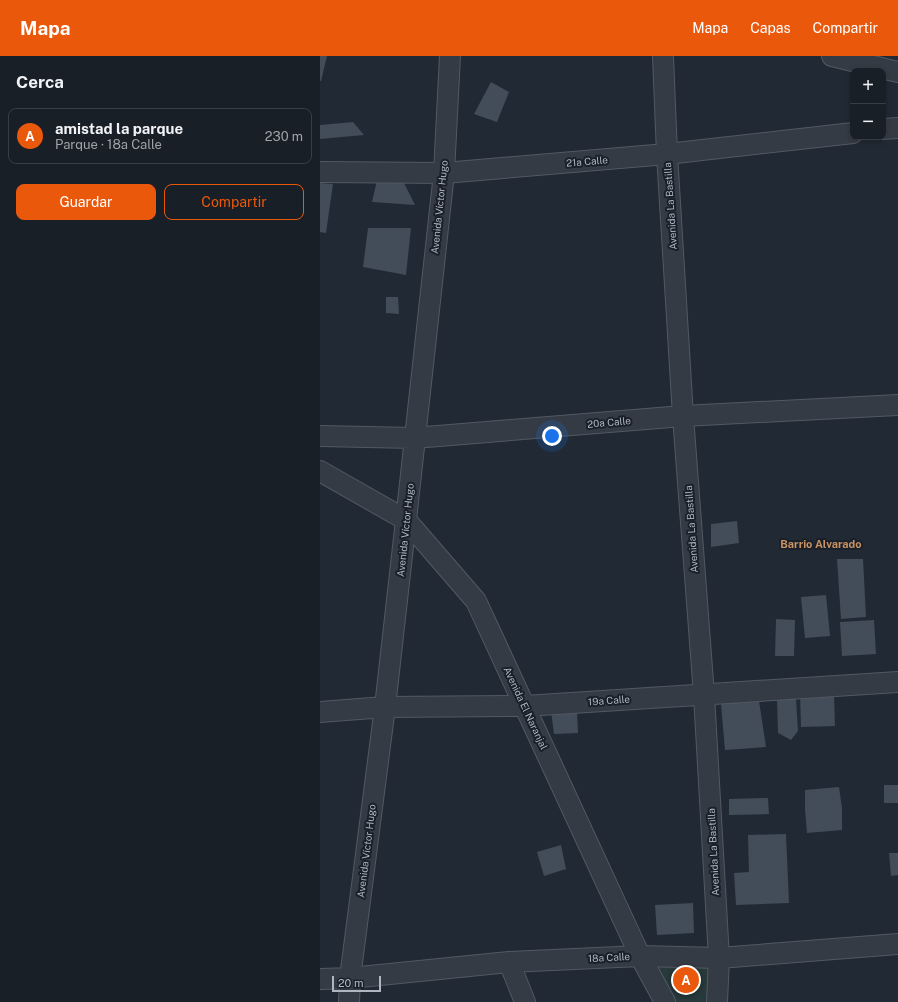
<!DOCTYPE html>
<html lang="es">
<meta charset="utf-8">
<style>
body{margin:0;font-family:"Public Sans",sans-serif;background:#262c33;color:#f1f3f6}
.controls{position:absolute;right:12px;top:12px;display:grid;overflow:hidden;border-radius:8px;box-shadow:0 2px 6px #0003}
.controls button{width:36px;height:36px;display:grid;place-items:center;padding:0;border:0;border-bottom:1px solid #373d44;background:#191f27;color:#f1f3f6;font:20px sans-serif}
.scale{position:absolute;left:12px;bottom:10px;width:49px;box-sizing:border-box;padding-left:4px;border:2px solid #afb6c2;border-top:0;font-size:11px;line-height:14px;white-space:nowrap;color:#afb6c2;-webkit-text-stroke:3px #1a202a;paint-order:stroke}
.you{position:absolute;left:232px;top:380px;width:14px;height:14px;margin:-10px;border:3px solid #fff;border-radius:50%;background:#1a73e8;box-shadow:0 0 0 6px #1a73e833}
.badge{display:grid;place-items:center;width:26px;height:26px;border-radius:50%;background:#ea580c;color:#fff;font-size:13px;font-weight:700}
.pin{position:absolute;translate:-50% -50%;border:2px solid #fff;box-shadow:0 1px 4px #0006}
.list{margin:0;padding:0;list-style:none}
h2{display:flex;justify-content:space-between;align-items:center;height:52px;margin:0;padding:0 16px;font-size:17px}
h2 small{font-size:13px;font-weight:400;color:#9fa2a7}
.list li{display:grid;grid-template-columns:26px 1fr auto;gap:12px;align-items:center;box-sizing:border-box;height:56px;margin:0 8px 8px;padding:0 8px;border:1px solid #373d44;border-radius:8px}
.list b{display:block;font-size:15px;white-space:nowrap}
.list p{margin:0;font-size:13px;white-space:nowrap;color:#9fa2a7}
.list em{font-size:13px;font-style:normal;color:#9fa2a7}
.actions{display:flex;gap:8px;padding:12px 16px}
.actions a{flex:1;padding:9px 0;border:1px solid #ea580c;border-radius:8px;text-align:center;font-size:14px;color:#ea580c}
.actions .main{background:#ea580c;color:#fff}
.map{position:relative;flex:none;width:578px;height:946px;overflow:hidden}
header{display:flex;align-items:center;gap:24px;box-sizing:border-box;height:56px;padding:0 20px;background:#ea580c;color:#fff}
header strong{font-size:19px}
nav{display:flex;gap:22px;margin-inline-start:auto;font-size:14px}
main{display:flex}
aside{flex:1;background:#191f27}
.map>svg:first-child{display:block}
.green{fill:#27393a}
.building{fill:#434c59}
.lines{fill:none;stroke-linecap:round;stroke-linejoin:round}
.minor-casing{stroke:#525963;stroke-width:22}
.minor{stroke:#353b45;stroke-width:20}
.labels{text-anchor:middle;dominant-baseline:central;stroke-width:4;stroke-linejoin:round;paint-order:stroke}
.street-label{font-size:10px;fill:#afb6c2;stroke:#1a202a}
.neighbourhood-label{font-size:11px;font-weight:bold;fill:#c89263;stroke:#1a202a}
</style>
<header>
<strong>Mapa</strong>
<nav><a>Mapa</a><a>Capas</a><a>Compartir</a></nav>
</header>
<main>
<aside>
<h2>Cerca<small></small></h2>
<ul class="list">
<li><span class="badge">A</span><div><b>amistad la parque</b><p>Parque · 18a Calle</p></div><em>230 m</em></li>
</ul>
<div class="actions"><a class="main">Guardar</a><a>Compartir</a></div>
</aside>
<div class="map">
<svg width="578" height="946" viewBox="0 0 578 946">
<rect width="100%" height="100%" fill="#212934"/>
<path class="green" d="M320,900L399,902L395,946H348Z"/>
<path class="building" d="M0,0H7L1,25H0Z
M171,26L189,36L177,66L154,58Z
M33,66L44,79L0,83V69Z
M58,120L84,127L95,149L52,146Z
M0,127L13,128L6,177L0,176Z
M48,172H91L86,219L43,211Z
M66,241H78L79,258L66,257Z
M417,465L419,487L391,491V468Z
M517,503H543L546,561L521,563Z
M506,539L510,580L485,582L481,541Z
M456,563L475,564L474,600H455Z
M554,564L556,598L522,600L520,566Z
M514,637L515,670L481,671L480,638Z
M457,642L476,643L478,675L471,684L458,677Z
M439,645L446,691L405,694L401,648Z
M257,654L258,677L234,678L231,655Z
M564,729H578V747H564Z
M519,731L522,752V774L487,777L485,753V734Z
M448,742L449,758L409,759V743Z
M466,778L469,847L416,849L414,817L429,816L428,779Z
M241,789L246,813L224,820L217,796Z
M569,797H578V819L571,820Z
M373,847L374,877L337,879L335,849Z"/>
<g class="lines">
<defs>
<path id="minor" d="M343,0L347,98L363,360L384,639L399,902L397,946
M512,0L578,16
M563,73L578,72
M0,116L124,117L347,98L533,77
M0,380L94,382L363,360L578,349
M0,415L86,464L156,545L320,900L345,946
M0,656L65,651L205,650L578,626
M189,906L205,946
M0,923L30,922L189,906L320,900L399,902L578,888
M29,946L30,922L65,651L86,464L124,117L130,0"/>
</defs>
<use href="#minor" class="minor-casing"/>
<use href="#minor" class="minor"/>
</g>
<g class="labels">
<g class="street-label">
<text transform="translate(267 105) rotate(-5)">21a Calle</text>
<text transform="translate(350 150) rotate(-94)">Avenida La Bastilla</text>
<text transform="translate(119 151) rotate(-84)">Avenida Víctor Hugo</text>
<text transform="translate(289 366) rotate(-5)">20a Calle</text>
<text transform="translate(371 473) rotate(-94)">Avenida La Bastilla</text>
<text transform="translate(85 474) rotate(-84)">Avenida Víctor Hugo</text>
<text transform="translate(289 644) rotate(-4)">19a Calle</text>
<text transform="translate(206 652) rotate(65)">Avenida El Naranjal</text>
<text transform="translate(46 795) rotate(-83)">Avenida Víctor Hugo</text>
<text transform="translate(393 796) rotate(-93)">Avenida La Bastilla</text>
<text transform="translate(289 901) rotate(-3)">18a Calle</text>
</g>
<g class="neighbourhood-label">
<text x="501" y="488">Barrio Alvarado</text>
</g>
</g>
</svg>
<div class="controls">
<button>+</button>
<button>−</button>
</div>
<div class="scale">20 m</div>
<div class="you"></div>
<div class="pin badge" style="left:366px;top:924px">A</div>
</div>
</main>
